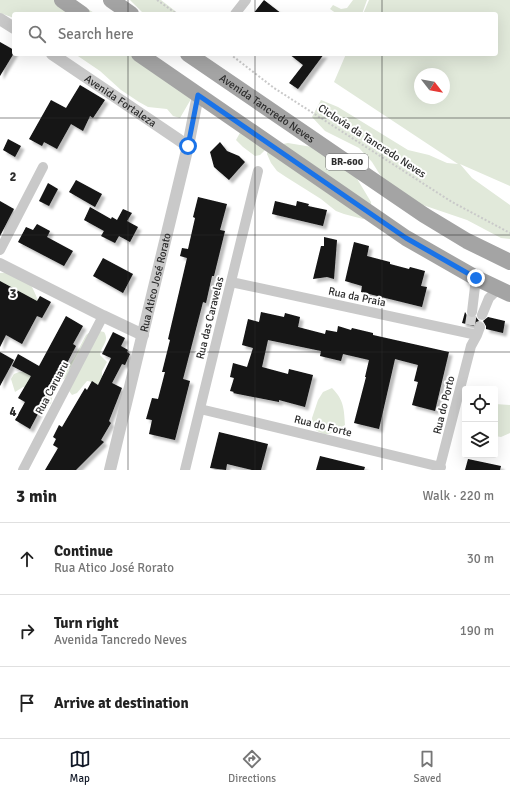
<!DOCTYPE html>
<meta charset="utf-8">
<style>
body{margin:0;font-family:Signika,sans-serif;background:#f2f2f2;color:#222}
.controls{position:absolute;right:12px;bottom:12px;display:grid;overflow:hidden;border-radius:4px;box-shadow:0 4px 16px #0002}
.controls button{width:36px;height:36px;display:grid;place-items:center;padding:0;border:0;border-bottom:1px solid #e0e0e0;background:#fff;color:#222;font:20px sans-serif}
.compass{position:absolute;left:414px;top:68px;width:36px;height:36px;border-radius:50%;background:#fff;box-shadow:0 4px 16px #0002;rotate:121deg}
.stop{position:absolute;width:12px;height:12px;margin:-9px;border:3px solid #1a73e8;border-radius:50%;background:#fff}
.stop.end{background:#1a73e8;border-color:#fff;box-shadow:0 1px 4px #0008}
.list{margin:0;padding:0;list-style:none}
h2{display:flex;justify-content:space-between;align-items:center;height:52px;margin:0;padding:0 16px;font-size:17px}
h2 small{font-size:13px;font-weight:400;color:#767676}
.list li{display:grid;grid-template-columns:26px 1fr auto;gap:12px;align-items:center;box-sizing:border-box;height:72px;padding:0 16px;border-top:1px solid #e0e0e0}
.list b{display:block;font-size:15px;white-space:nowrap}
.list p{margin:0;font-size:13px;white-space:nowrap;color:#767676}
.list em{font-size:13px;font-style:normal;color:#767676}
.icon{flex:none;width:22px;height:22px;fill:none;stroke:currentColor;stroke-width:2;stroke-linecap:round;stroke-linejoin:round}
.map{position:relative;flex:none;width:510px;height:470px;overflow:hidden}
.search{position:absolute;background:#fff;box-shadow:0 4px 16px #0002;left:12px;right:12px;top:12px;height:44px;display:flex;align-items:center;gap:10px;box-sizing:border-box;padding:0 14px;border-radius:4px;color:#767676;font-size:15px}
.sheet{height:268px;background:#fff}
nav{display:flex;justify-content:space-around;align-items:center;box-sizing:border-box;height:56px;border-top:1px solid #e0e0e0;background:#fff;font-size:11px;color:#767676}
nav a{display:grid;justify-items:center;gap:2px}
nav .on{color:#111827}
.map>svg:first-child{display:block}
.green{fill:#e1e9da;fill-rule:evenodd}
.building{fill:#131313;filter:url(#shadow)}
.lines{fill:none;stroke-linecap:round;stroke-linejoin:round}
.minor-tunnel{stroke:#d5d5d5;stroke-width:10;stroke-dasharray:10 5;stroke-linecap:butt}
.path{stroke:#c9c9c9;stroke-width:2;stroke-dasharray:2 2;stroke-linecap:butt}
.minor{stroke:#c9c9c9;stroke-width:10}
.tertiary{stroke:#c9c9c9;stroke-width:12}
.primary{stroke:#a4a4a4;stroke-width:16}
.route{stroke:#1a73e8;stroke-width:5}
.grid{fill:none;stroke:#2c2c2c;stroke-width:1;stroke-opacity:0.55}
.labels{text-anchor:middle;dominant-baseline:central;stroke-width:4;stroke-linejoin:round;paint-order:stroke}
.shield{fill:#fff;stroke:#6b6b6b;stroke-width:1}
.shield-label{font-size:10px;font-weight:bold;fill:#2c2c2c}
.street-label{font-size:11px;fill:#2c2c2c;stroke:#fff}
.grid-label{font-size:13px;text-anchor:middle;font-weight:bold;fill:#2c2c2c;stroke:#fff;stroke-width:4;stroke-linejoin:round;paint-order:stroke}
</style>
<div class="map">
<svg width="510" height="470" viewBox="0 0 510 470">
<defs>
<filter id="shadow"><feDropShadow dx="3.5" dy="3.5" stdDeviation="1" flood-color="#0004"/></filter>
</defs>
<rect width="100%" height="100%" fill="#fff"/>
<path class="green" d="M0,0H73L96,14H14V18L0,13Z
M130,0H161L179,14H144Z
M353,0H367L362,14H337L330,9L333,5L341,9L347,8Z
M369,0H510V186L460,164L472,178L510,205V239L501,238L467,220L411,201L382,178L372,162L359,148L325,131L312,117L321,100L338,107L408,150L429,155L447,163L458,164L334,82L346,54H496V14H363ZM420,74H444V98H420Z
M75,54H146L191,89V99L180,118L173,116L167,109L148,107L139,102L121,90L100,71Z
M241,131L265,150L260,155L255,156L243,147L236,140Z
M288,143L318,148L356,177L371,202L372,215L363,219L344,214L336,211L321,199L286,177L277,171L271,163L267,154L269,145H278Z
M17,272C31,282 31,284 38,300L35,305L0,293V273Z
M99,331L104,332C110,341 101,346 100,355L107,362L102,371V375L106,378L101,385C95,385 93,381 87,381L77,393L72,395L69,391L68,375L64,379L60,377L74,358L86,335L90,332Z
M19,372H28L48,385L51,389L52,398L51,404L46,405L45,400L47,395L45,391L23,387L15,392L11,379L14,374Z
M332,388C344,400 344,409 345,425C332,433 327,439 313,428L312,418L318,400L323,392Z
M495,404L510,405V433L501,437L495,436Z"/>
<path class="building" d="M264,0L282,14H253Z
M0,42L14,50V53L0,76Z
M289,54H324L298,89L289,83L303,65Z
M80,85L105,100L93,118L90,116L83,131L71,124L57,149L44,142L42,146L29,139L51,100L66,108Z
M8,139L21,146L15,157L3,150Z
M220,142L227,151L239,156L245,162L229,180L214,167L210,152Z
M76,180L102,194L95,207L69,192Z
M48,183L58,189L49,206L39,201Z
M198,197L227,204L220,230L225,231L214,276H212L206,303L203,302L183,379L190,381L175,440L149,434L152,420L146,419L152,398L158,399L165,372H162L170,340L168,339L187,258L180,256L182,248L188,249L195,218L193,217Z
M0,201L14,209L0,236Z
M275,201L296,206L297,201L309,204L308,206L327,210L323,226L272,214Z
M90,207L111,219L112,217L117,220L123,209L132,213L127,221L138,227L130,242L119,236L115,243L101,236L104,231L84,220Z
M37,224L50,231L47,237L73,251L64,266L18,242L26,227L33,230Z
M324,237L337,240L334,279L327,277L313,279L321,246H324Z
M354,242L369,246L367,256L390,262V264L409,269L410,267L425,271L421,286L427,287L422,307L361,292L362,286L345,281Z
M103,258L133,274L123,293L93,276Z
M0,281L37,301L40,296L51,302L42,318L37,316L22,344L6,335L0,347Z
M261,312L284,317L285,313L300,317L298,327L325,334L326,330L337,332L338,326L351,330L352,328L373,333V335L449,352L435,411L412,405L418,382L414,381L418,365L395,359L379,429L354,423L366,377H365L369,360L343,354L341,361L320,356L321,351L268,340L262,367L288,374L289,369L313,375L305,407L279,400V402L233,393L234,392L230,391L234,378L230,377L233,363L247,367L253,348L242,345L248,319L259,322Z
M465,312L468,317L472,318L476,317L479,321L476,322L474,326L462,323Z
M66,316L83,326L73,344L76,346L66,365L63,364L53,380L37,411L39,412L30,429L15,420L25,402L18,398L31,376L12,366L18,354L39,366Z
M488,317L505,321L503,333L486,329V326L483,321Z
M113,332L125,338L121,346L128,350L127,352L130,354L125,365L122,364L112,383L122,388L109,421L111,423L101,440L104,442L76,470H45L58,448L53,445L56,439L53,437L59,425L62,427L85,388L87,390L92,381L98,385L111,358L102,354Z
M0,352L14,360L0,386Z
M219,432L268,444L261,470H252L227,464L226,470L210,468Z
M320,456L365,467L364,470H316Z
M468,459L501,466L500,470H465Z"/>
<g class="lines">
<path class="minor-tunnel" d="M470,325L472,312"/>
<path class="path" d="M157,0L177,14
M230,54L274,88L452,202L510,233"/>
<path class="minor" d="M235,14L246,0
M0,250L43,167
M231,282L477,335
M472,312L476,278
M482,315L489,298L498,289
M200,409L441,467
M23,470L103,316
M185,470L258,171
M439,470L471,346L477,335L480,327"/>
<g class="tertiary">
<path d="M0,19L14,28"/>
<path id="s1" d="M52,54L188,146"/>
<path d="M0,264L103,316L143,335"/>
<path id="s2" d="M110,470L188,146L198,95"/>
</g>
<g class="primary">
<path d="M62,0L82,14"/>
<path d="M111,0L131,14"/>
<path d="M139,54L406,238L476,278L510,294"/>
<path id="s3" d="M188,54L424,215L467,241L510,262"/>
</g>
</g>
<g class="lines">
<path class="route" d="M188,146L198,95L406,238L476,278"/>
</g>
<path class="grid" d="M128,0V14M255,0V14M382,0V14M128,54V470M255,54V470M382,54V470M0,118H510M0,235H510M0,352H510"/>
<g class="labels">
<rect class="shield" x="326" y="154" width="42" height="16" rx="3"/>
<g class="shield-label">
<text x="347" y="162">BR-600</text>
</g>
<g class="street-label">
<text stroke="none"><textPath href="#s1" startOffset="83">Avenida Fortaleza</textPath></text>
<text stroke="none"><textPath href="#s3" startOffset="96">Avenida Tancredo Neves</textPath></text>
<text transform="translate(372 141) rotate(33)">Ciclovia da Tancredo Neves</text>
<text stroke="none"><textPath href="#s2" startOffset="193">Rua Atico José Rorato</textPath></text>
<text transform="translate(357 297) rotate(12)">Rua da Praia</text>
<text transform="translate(210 318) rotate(-76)">Rua das Caravelas</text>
<text transform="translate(52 388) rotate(-62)">Rua Caruaru</text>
<text transform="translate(444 405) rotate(-76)">Rua do Porto</text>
<text transform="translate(323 426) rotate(14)">Rua do Forte</text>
</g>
</g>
<g class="grid-label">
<text x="13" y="181">2</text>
<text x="13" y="298">3</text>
<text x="13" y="416">4</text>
</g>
</svg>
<div class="controls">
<button><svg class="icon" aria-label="locate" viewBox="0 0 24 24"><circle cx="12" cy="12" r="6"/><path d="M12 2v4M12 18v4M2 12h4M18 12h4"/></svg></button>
<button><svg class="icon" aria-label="layers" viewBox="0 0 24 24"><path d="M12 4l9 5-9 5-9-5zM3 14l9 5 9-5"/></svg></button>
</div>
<svg class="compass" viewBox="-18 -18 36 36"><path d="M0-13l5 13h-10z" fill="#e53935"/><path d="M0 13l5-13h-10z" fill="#767676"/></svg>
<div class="stop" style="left:188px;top:146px"></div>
<div class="stop end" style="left:476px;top:278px"></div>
<div class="search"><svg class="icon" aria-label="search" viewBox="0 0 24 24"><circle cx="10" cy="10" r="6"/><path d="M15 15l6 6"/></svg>Search here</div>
</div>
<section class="sheet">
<h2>3 min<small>Walk · 220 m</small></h2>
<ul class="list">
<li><svg class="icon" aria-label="ahead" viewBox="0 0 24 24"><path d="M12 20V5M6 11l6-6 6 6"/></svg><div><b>Continue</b><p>Rua Atico José Rorato</p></div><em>30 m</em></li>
<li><svg class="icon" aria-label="right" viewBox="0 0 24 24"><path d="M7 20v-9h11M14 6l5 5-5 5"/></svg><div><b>Turn right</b><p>Avenida Tancredo Neves</p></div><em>190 m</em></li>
<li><svg class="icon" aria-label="arrive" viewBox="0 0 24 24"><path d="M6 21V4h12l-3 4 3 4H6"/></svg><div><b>Arrive at destination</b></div></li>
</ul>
</section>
<nav>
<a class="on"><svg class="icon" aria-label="map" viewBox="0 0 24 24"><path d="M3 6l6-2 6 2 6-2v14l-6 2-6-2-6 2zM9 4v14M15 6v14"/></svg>Map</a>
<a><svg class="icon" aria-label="directions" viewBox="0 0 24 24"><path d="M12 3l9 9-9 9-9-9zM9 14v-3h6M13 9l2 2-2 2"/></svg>Directions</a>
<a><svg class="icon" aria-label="saved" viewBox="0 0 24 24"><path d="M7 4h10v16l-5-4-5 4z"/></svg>Saved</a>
</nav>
